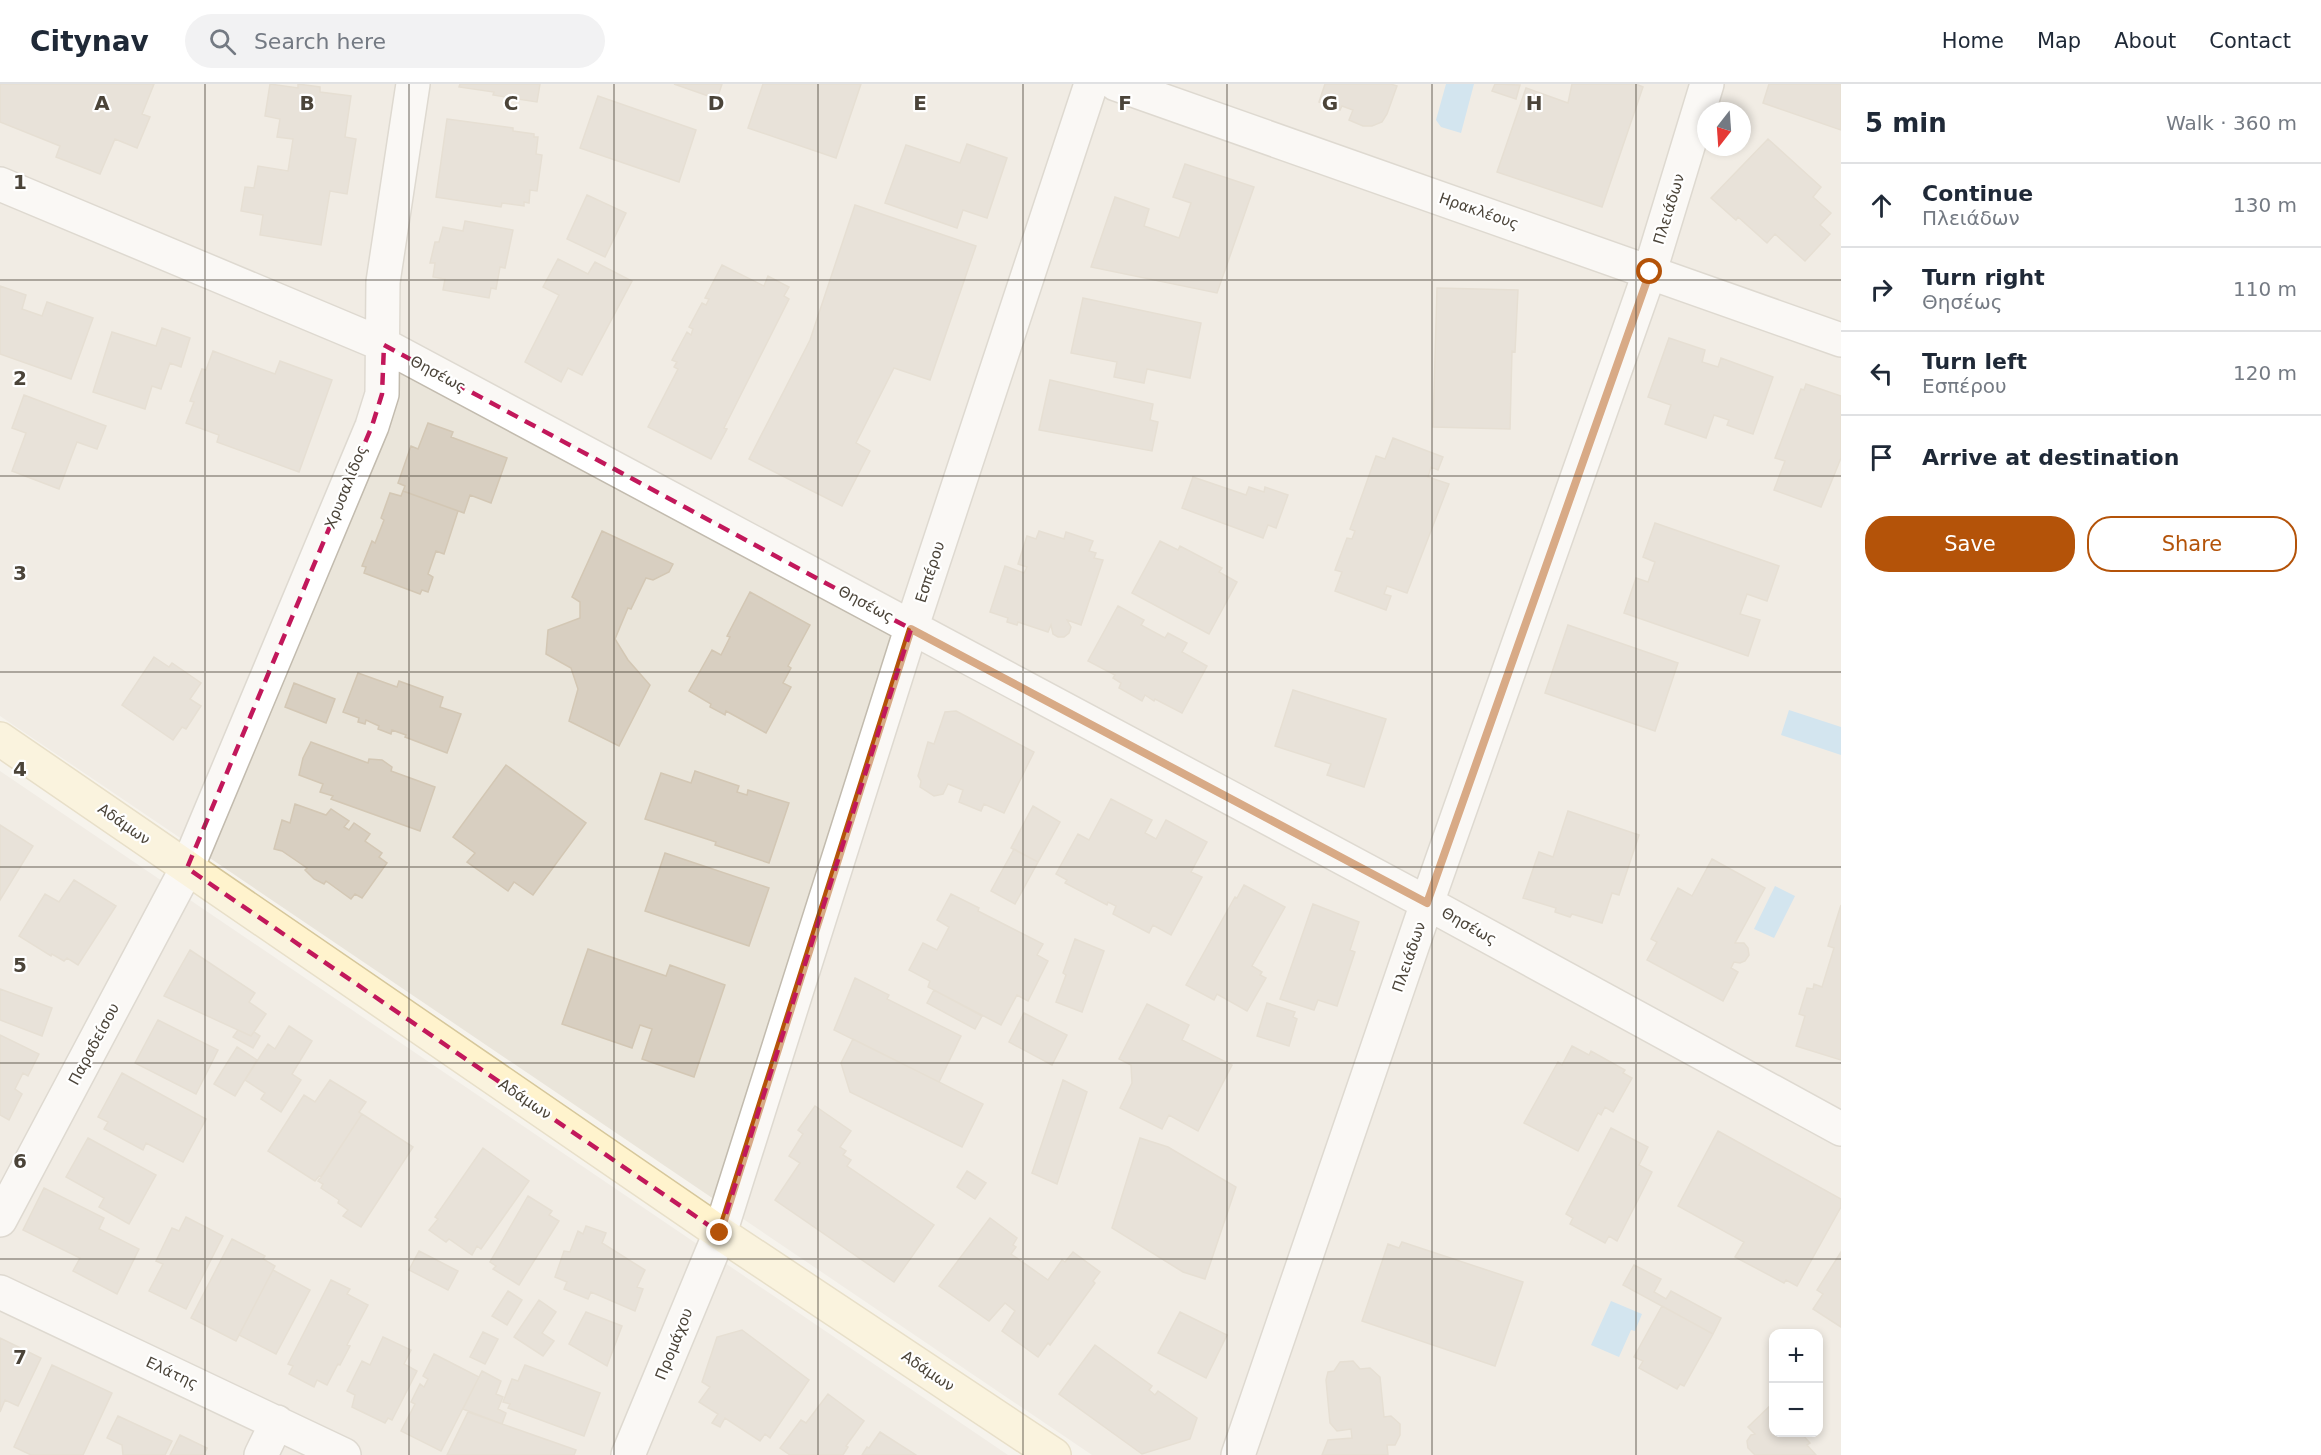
<!DOCTYPE html>
<meta charset="utf-8">
<style>
body{margin:0;font-family:"DejaVu Sans",sans-serif;background:#f2f2f3;color:#1f2937}
.controls{position:absolute;right:18px;bottom:18px;display:grid;overflow:hidden;border-radius:12px;box-shadow:0 3px 9px #0003}
.controls button{width:54px;height:54px;display:grid;place-items:center;padding:0;border:0;border-bottom:2px solid #e0e1e3;background:#fff;color:#1f2937;font:30px sans-serif}
.compass{position:absolute;left:1697px;top:18px;width:54px;height:54px;border-radius:50%;background:#fff;box-shadow:0 3px 9px #0003;rotate:197deg}
.stop{position:absolute;width:18px;height:18px;margin:-14px;border:4px solid #b45309;border-radius:50%;background:#fff}
.stop.end{background:#b45309;border-color:#fff;box-shadow:0 2px 6px #0008}
.list{margin:0;padding:0;list-style:none}
h2{display:flex;justify-content:space-between;align-items:center;height:78px;margin:0;padding:0 24px;font-size:26px}
h2 small{font-size:20px;font-weight:400;color:#747a83}
.list li{display:grid;grid-template-columns:39px 1fr auto;gap:18px;align-items:center;box-sizing:border-box;height:84px;padding:0 24px;border-top:2px solid #e0e1e3}
.list b{display:block;font-size:22px;white-space:nowrap}
.list p{margin:0;font-size:20px;white-space:nowrap;color:#747a83}
.list em{font-size:20px;font-style:normal;color:#747a83}
.actions{display:flex;gap:12px;padding:18px 24px}
.actions a{flex:1;padding:14px 0;border:2px solid #b45309;border-radius:24px;text-align:center;font-size:21px;color:#b45309}
.actions .main{background:#b45309;color:#fff}
.icon{flex:none;width:33px;height:33px;fill:none;stroke:currentColor;stroke-width:2;stroke-linecap:round;stroke-linejoin:round}
.map{position:relative;flex:none;width:1841px;height:1371px;overflow:hidden}
header{display:flex;align-items:center;gap:36px;box-sizing:border-box;height:84px;padding:0 30px;background:#fff;border-bottom:2px solid #e0e1e3}
header strong{font-size:28px}
nav{display:flex;gap:33px;margin-inline-start:auto;font-size:21px}
.search{width:420px;height:54px;background:#f2f2f3;display:flex;align-items:center;gap:15px;box-sizing:border-box;padding:0 21px;border-radius:33px;color:#747a83;font-size:22px}
main{display:flex}
aside{flex:1;background:#fff}
.map>svg:first-child{display:block}
.residential{fill:#eae5da;fill-rule:evenodd}
.water{fill:#a9d4f2}
.building{fill:#d8cfc1;stroke:#d3c7b4;stroke-width:1.5}
.lines{fill:none;stroke-linecap:round;stroke-linejoin:round}
.street-casing{stroke:#c2bbae;stroke-width:36}
.secondary-casing{stroke:#d6c79b;stroke-width:36}
.street{stroke:#fff;stroke-width:33}
.secondary{stroke:#fff3cd;stroke-width:33}
.route{stroke:#b45309;stroke-width:8}
.marked{fill:none;stroke:#c2185b;stroke-width:4.5;stroke-dasharray:12 8;stroke-linejoin:round}
.grid{fill:none;stroke:#4b4439;stroke-width:1.5;stroke-opacity:0.55}
.labels{text-anchor:middle;dominant-baseline:central;stroke-width:4.5;stroke-linejoin:round;paint-order:stroke}
.street-label{font-size:15px;fill:#4b4439;stroke:#fff}
.grid-label{font-size:20px;text-anchor:middle;font-weight:bold;fill:#4b4439;stroke:#fff;stroke-width:4.5;stroke-linejoin:round;paint-order:stroke}
</style>
<header>
<strong>Citynav</strong>
<div class="search"><svg class="icon" aria-label="search" viewBox="0 0 24 24"><circle cx="10" cy="10" r="6"/><path d="M15 15l6 6"/></svg>Search here</div>
<nav><a>Home</a><a>Map</a><a>About</a><a>Contact</a></nav>
</header>
<main>
<div class="map">
<svg width="1841" height="1371" viewBox="0 0 1841 1371">
<rect width="100%" height="100%" fill="#f6f3ec"/>
<path class="residential" d="M0,0H1841V1371H1092L0,632ZM1706,27H1742V63H1706ZM1774,1250H1818V1348H1774Z
M0,687L1008,1371H0Z"/>
<path class="water" d="M1446,0H1474L1461,49L1441,43L1436,36Z
M1789,626L1841,643V671L1781,651Z
M1775,802L1795,812L1774,854L1754,845Z
M1611,1217L1642,1230L1635,1247L1631,1246L1619,1273L1591,1261Z"/>
<path class="building" d="M0,0H154L142,30L150,33L137,64L115,55L100,90L56,73L60,62L0,38Z
M270,0L298,4V0L320,3V8L351,12L345,53L356,55L347,110L330,107L321,161L260,151L263,131L241,127L245,103L254,104L258,82L288,87L293,55L277,53L280,35L265,32Z
M460,0H540L537,18L493,11L494,8L459,3Z
M674,0H722L717,15Z
M763,0H861L836,74L748,44Z
M1325,0H1391L1397,2L1387,30L1382,38L1372,42H1363L1349,36L1353,26L1342,22L1340,26L1319,18Z
M1495,0L1520,1L1516,15L1492,7Z
M1572,0H1636L1643,3L1602,123L1497,88L1526,4L1568,19Z
M1769,0H1841V46L1763,19Z
M598,12L696,46L679,98L580,64Z
M447,35L513,44V47L534,50V53H538L536,70L542,71L537,107L530,106L529,119L524,118V122L502,119L501,123L436,113Z
M1768,55L1821,103L1813,113L1831,129L1820,141L1830,150L1805,177L1775,150L1767,159L1738,133L1736,136L1711,114Z
M967,60L1007,74L987,134L963,126L957,144L885,119L906,61L960,79Z
M1185,80L1254,103L1217,209L1091,183L1115,113L1149,125L1144,142L1179,154L1191,119L1173,113Z
M587,111L626,129L605,173L567,155Z
M855,121L976,162L930,296L894,284L856,359L870,367L842,422L749,375L810,256Z
M465,137L513,146L505,184L500,183L496,205L491,204L489,214L443,206L445,195L433,193L435,179H430L435,158H439L443,143L463,147Z
M558,175L588,190L595,178L632,197L582,291L568,284L561,298L525,278L559,211L543,203Z
M722,181L764,202L768,192L789,203L784,212L789,215L724,344L727,345L711,375L648,343L678,285L674,283L677,278L672,276L687,248L691,251L693,245L689,243L702,219L706,221L709,215L705,214Z
M0,202L26,211L22,225L42,232L47,218L93,234L71,295L0,270Z
M1437,204L1518,206L1515,268L1512,267L1510,345L1433,343Z
M1083,214L1201,239L1190,294L1147,285L1144,299L1114,293L1117,278L1071,269Z
M162,244L190,254L181,283L170,279L161,305L152,302L145,325L93,308L112,248L156,262Z
M1669,254L1705,266L1702,278L1718,283L1721,274L1773,293L1753,350L1727,341L1729,336L1714,331L1706,354L1665,340L1671,321L1648,313Z
M213,267L275,290L280,277L332,296L299,388L217,358L219,351L186,339L194,318L190,317L202,285L206,286Z
M1050,296L1153,320L1150,336L1158,338L1152,367L1039,346Z
M1806,300L1841,312V374L1821,423L1774,406L1785,377L1775,374L1801,305L1804,306Z
M24,311L106,342L97,365L77,358L59,405L12,387L26,349L12,344Z
M428,339L453,348L451,353L507,374L491,419L470,411L464,429L403,407L405,402L398,399L411,362L418,365Z
M1393,354L1443,373L1438,386L1431,383L1428,393L1449,400L1407,509L1387,502L1384,510L1391,512L1386,526L1335,507L1342,488L1335,486L1347,454L1352,455L1355,447L1350,445L1376,372L1385,375Z
M1193,393L1246,411L1249,403L1264,408L1265,403L1288,411L1276,444L1268,441L1263,454L1182,424Z
M403,407L458,427L444,470L436,467L428,490L433,493L428,508L422,506L420,510L364,489L366,483L362,482L372,457L375,459L384,436L381,434L390,409L401,412Z
M1655,439L1779,482L1767,517L1747,510L1740,530L1760,536L1748,572L1624,529L1636,494L1648,498L1655,478L1643,473Z
M602,447L673,480L669,488L653,496L646,494L631,525L628,524L615,555L628,576L650,601L619,662L569,637L578,605L571,584L546,570L548,546L580,534V518L572,513Z
M1039,447L1064,455L1066,448L1093,457L1089,467L1096,469L1094,474L1103,476L1081,541L1067,536L1071,543L1069,549L1064,553H1058L1053,550L1051,541L1048,548L1018,538L1017,541L1007,538L1008,534L990,528L1005,482L1024,489L1027,483L1018,480L1027,452L1036,455Z
M1160,457L1178,466L1180,462L1222,484L1219,488L1237,498L1209,550L1132,509Z
M750,508L810,541L788,582L791,584L783,599L791,603L766,649L726,627L725,631L710,623L711,620L689,607L712,566L721,571L730,553L727,552Z
M1118,522L1144,536L1141,541L1165,554L1168,549L1187,559L1182,568L1207,582L1182,629L1155,615L1154,617L1145,611L1142,617L1119,604L1121,599L1113,594L1115,591L1088,577Z
M1568,541L1678,579L1655,647L1545,609Z
M154,573L169,583L172,579L201,599L190,615L201,622L186,645L182,643L173,656L122,621Z
M358,589L397,603L399,597L443,613L440,623L461,630L447,669L405,653L406,651L392,646L391,650L378,645L379,642L366,636L365,640L358,638L359,634L343,628Z
M294,599L335,615L326,639L285,623Z
M1293,606L1386,635L1364,703L1327,691L1331,680L1275,662Z
M956,627L1034,668L1004,729L984,720L981,727L959,718L963,706L948,700L943,710L934,712L920,703L921,697L918,692L928,658L934,660L945,628Z
M311,658L368,679L369,675L382,676L392,683L391,687L435,703L420,747L331,715L333,712L320,708L323,700L299,691L303,674Z
M506,681L586,739L533,811L514,798L508,807L467,778L475,769L453,753Z
M695,687L739,702L737,708L747,711L748,706L789,719L769,779L715,761L716,758L645,735L661,689L691,699Z
M1111,715L1152,736L1145,749L1156,755L1166,736L1207,758L1191,788L1202,793L1171,851L1153,841L1149,849L1113,830L1116,822L1108,818L1107,821L1065,799L1067,796L1056,790L1078,750L1089,756Z
M295,720L326,731L331,725L349,737L344,743L349,746L354,739L370,750L365,757L382,769L379,773L387,779L362,814L355,810L351,815L326,797L324,800L314,795L305,786L307,784L282,767L274,765L282,736L290,739Z
M1033,722L1060,738L1038,778L1011,764Z
M1568,727L1639,751L1619,811L1612,809L1602,839L1572,830L1570,833L1555,828L1556,824L1523,814L1539,768L1553,773Z
M0,741L33,762L0,816Z
M1014,765L1038,778L1015,820L991,807Z
M665,769L769,804L749,862L645,827Z
M1712,775L1765,804L1735,859H1744L1748,864L1749,871L1745,877L1740,879L1734,878L1731,884L1738,888L1723,917L1647,876L1657,858L1651,855L1678,804L1692,812Z
M74,796L116,822L78,881L67,874L64,877L52,870L51,872L19,852L45,810L59,818Z
M1244,801L1285,823L1252,882L1262,888L1260,891L1266,894L1247,927L1217,910L1214,916L1186,901L1235,813L1237,814Z
M951,810L979,824L978,827L1043,860L1037,871L1048,877L1028,917L1017,911L1001,941L928,903L930,897L909,886L923,859L937,866L949,843L937,836Z
M1313,820L1359,838L1350,866L1355,868L1337,922L1318,916L1314,926L1280,915Z
M1841,821V976L1796,962L1805,932L1799,930L1807,904L1813,905L1814,900L1822,903L1834,864L1828,862Z
M1075,855L1104,867L1082,928L1056,918L1066,891L1063,889Z
M588,865L666,892L670,881L725,901L694,993L642,975L652,945L640,941L632,964L562,940Z
M190,866L255,909L249,918L266,930L251,952L164,912Z
M855,894L889,911L887,915L961,952L939,998L834,946Z
M0,905L52,924L42,952L0,936Z
M934,906L982,932L975,945L927,919Z
M1267,919L1295,928L1293,933L1297,935L1289,962L1257,952Z
M1147,920L1189,941L1182,956L1232,981L1198,1047L1169,1031L1162,1045L1120,1024L1132,999L1131,981L1119,975Z
M1024,929L1067,951L1052,981L1009,958Z
M158,936L218,966L196,1010L135,979Z
M289,942L312,957L292,990L301,996L281,1028L261,1015L265,1009L245,996L268,960L275,965Z
M238,946L251,952L254,948L260,952L253,964L233,953Z
M0,951L39,970L28,992L23,989L15,1005L22,1010L9,1036L0,1031Z
M853,955L983,1020L962,1063L850,1008L841,979Z
M1572,962L1589,971L1591,967L1625,986L1623,989L1632,994L1613,1028L1605,1023L1601,1031L1598,1029L1578,1067L1524,1039L1558,978L1562,981Z
M237,963L257,976L235,1012L214,1000Z
M122,989L206,1035L183,1078L146,1059L143,1066L104,1045L108,1038L98,1033Z
M330,996L366,1018L359,1028L362,1030L321,1093L319,1092L315,1097L268,1067L304,1011L315,1018Z
M1063,996L1087,1008L1057,1100L1032,1089Z
M815,1022L851,1047L840,1063L846,1067L843,1071L851,1076L847,1082L934,1141L894,1198L775,1116L800,1079L789,1072L803,1050L798,1046Z
M362,1030L413,1063L361,1143L343,1132L348,1126L338,1119L339,1116L321,1104L323,1100L318,1097Z
M1611,1044L1648,1063L1639,1081L1652,1088L1617,1157L1609,1152L1605,1159L1570,1140L1573,1134L1566,1130Z
M1718,1047L1841,1115V1123L1797,1202L1786,1196L1784,1199L1735,1173L1744,1158L1678,1122Z
M88,1054L156,1091L129,1140L99,1123L104,1114L66,1093Z
M1140,1054L1168,1063L1236,1103L1205,1195L1183,1188L1112,1144Z
M483,1064L529,1097L481,1165L477,1162L472,1171L449,1155L446,1158L429,1146L438,1135L435,1133Z
M967,1087L986,1099L975,1115L957,1103Z
M44,1104L104,1134L99,1145L139,1165L117,1210L73,1187L80,1174L23,1146Z
M528,1112L552,1127L549,1131L559,1137L519,1201L493,1185L496,1182L490,1178Z
M186,1133L223,1152L186,1225L149,1207L163,1180L156,1177L172,1144L179,1147Z
M990,1134L1017,1154L1013,1161L1016,1163L1011,1170L1048,1196L1062,1176L1065,1178L1073,1168L1100,1188L1093,1197L1095,1199L1050,1261L1048,1259L1038,1273L1002,1247L1015,1227L1005,1219L989,1237L939,1202Z
M586,1142L606,1149L602,1159L645,1186L637,1203L643,1205L635,1227L591,1208L588,1215L564,1205L567,1198L555,1193L564,1167L570,1168L578,1147L583,1150Z
M232,1155L265,1172L263,1175L275,1182L236,1257L191,1234Z
M1402,1158L1523,1198L1495,1282L1362,1237L1388,1160L1399,1164Z
M419,1167L458,1187L448,1206L409,1186Z
M1841,1168V1243L1813,1225L1823,1210L1817,1206Z
M1634,1181L1661,1195L1654,1208L1666,1215L1671,1207L1721,1234L1713,1250L1623,1201Z
M273,1186L310,1206L276,1270L239,1251Z
M331,1196L350,1205L347,1210L368,1221L347,1261L350,1262L340,1281L338,1280L327,1301L317,1296L314,1303L289,1290L293,1282L288,1280Z
M508,1207L522,1216L507,1241L492,1232Z
M539,1216L556,1228L542,1249L554,1257L543,1272L514,1253Z
M1662,1222L1713,1250L1684,1302L1680,1300L1677,1305L1639,1284L1643,1277L1634,1273Z
M586,1228L622,1242L607,1282L569,1260Z
M1180,1228L1227,1251L1206,1294L1158,1269Z
M742,1246L809,1296L770,1354L765,1350L760,1357L725,1334L720,1343L712,1339L718,1330L699,1318L710,1303L702,1298L717,1253Z
M483,1248L498,1255L485,1280L470,1273Z
M383,1253L411,1266L404,1280L417,1287L392,1336L388,1334L385,1339L352,1323L355,1311L347,1307L362,1277L370,1281Z
M0,1254L41,1274L18,1322L5,1316L0,1328Z
M1095,1261L1152,1302L1149,1306L1155,1311L1158,1307L1197,1334L1190,1355L1142,1370L1059,1310Z
M434,1270L479,1293L441,1367L401,1347L415,1320L411,1318L420,1300L424,1303L428,1295L423,1292Z
M1353,1277L1360,1285L1370,1284L1380,1293L1384,1333L1391,1332L1400,1340V1351L1395,1361H1387L1388,1371H1322L1328,1356L1352,1354L1351,1345L1337,1347L1330,1339L1326,1296L1328,1288L1334,1287L1340,1278Z
M52,1281L112,1309L83,1371H31L14,1363Z
M525,1281L600,1309L584,1352L508,1324L510,1320L503,1318L512,1295L518,1297Z
M482,1287L501,1297L496,1310L503,1313L498,1325L506,1329L502,1340L463,1325Z
M828,1310L864,1337L846,1362L848,1363L843,1371H790L780,1364L801,1336L806,1339Z
M1772,1320L1774,1348H1800L1810,1359L1807,1361L1816,1371H1755L1748,1364L1747,1357L1751,1351L1755,1350L1748,1343Z
M468,1328L502,1340L576,1366L574,1371H447Z
M118,1332L172,1357L165,1371H123L122,1361L107,1354Z
M880,1348L916,1371H862L867,1363L869,1364Z
M180,1351L207,1364L204,1370L205,1371H170Z"/>
<g class="lines">
<defs>
<path id="street" d="M1116,0L1841,256
M0,100L384,261L1427,819L1841,1045
M0,1136L187,784L372,342L382,310L383,198L413,0
M0,1208L344,1371
M261,1371L277,1338
M628,1371L720,1149L911,545L1091,0
M1238,1371L1427,819L1650,187L1707,0"/>
<path id="secondary" d="M0,655L720,1149L1054,1371"/>
</defs>
<use href="#street" class="street-casing"/>
<use href="#secondary" class="secondary-casing"/>
<use href="#street" class="street"/>
<use href="#secondary" class="secondary"/>
</g>
<g class="lines">
<path class="route" d="M720,1149L911,545L1427,819L1650,188"/>
</g>
<path d="M0 0H1841V1371H0ZM384,261L911,545L720,1149L187,784L372,342L382,310Z" fill="#f6f3ec" fill-opacity=".55" fill-rule="evenodd"/>
<path class="marked" d="M384,261L911,545L720,1149L187,784L372,342L382,310Z"/>
<path class="grid" d="M205,0V1371M409,0V1371M614,0V1371M818,0V1371M1023,0V1371M1227,0V1371M1432,0V1371M1636,0V1371M0,196H1841M0,392H1841M0,588H1841M0,783H1841M0,979H1841M0,1175H1841"/>
<g class="labels">
<g class="street-label">
<text transform="translate(1669 125) rotate(-73)">Πλειάδων</text>
<text transform="translate(1479 127) rotate(19)">Ηρακλέους</text>
<text transform="translate(438 290) rotate(28)">Θησέως</text>
<text transform="translate(346 403) rotate(-68)">Χρυσαλίδος</text>
<text transform="translate(930 488) rotate(-72)">Εσπέρου</text>
<text transform="translate(866 520) rotate(28)">Θησέως</text>
<text transform="translate(124 740) rotate(35)">Αδάμων</text>
<text transform="translate(1469 842) rotate(29)">Θησέως</text>
<text transform="translate(1409 873) rotate(-71)">Πλειάδων</text>
<text transform="translate(94 960) rotate(-62)">Παραδείσου</text>
<text transform="translate(525 1015) rotate(34)">Αδάμων</text>
<text transform="translate(674 1260) rotate(-68)">Προμάχου</text>
<text transform="translate(928 1287) rotate(34)">Αδάμων</text>
<text transform="translate(172 1289) rotate(25)">Ελάτης</text>
</g>
</g>
<g class="grid-label">
<text x="102" y="26">A</text>
<text x="307" y="26">B</text>
<text x="511" y="26">C</text>
<text x="716" y="26">D</text>
<text x="920" y="26">E</text>
<text x="1125" y="26">F</text>
<text x="1330" y="26">G</text>
<text x="1534" y="26">H</text>
<text x="20" y="105">1</text>
<text x="20" y="301">2</text>
<text x="20" y="496">3</text>
<text x="20" y="692">4</text>
<text x="20" y="888">5</text>
<text x="20" y="1084">6</text>
<text x="20" y="1280">7</text>
</g>
</svg>
<div class="controls">
<button>+</button>
<button>−</button>
</div>
<svg class="compass" viewBox="-18 -18 36 36"><path d="M0-13l5 13h-10z" fill="#e53935"/><path d="M0 13l5-13h-10z" fill="#747a83"/></svg>
<div class="stop" style="left:1650px;top:188px"></div>
<div class="stop end" style="left:720px;top:1149px"></div>
</div>
<aside>
<h2>5 min<small>Walk · 360 m</small></h2>
<ul class="list">
<li><svg class="icon" aria-label="ahead" viewBox="0 0 24 24"><path d="M12 20V5M6 11l6-6 6 6"/></svg><div><b>Continue</b><p>Πλειάδων</p></div><em>130 m</em></li>
<li><svg class="icon" aria-label="right" viewBox="0 0 24 24"><path d="M7 20v-9h11M14 6l5 5-5 5"/></svg><div><b>Turn right</b><p>Θησέως</p></div><em>110 m</em></li>
<li><svg class="icon" aria-label="left" viewBox="0 0 24 24"><path d="M17 20v-9H6M10 6l-5 5 5 5"/></svg><div><b>Turn left</b><p>Εσπέρου</p></div><em>120 m</em></li>
<li><svg class="icon" aria-label="arrive" viewBox="0 0 24 24"><path d="M6 21V4h12l-3 4 3 4H6"/></svg><div><b>Arrive at destination</b></div></li>
</ul>
<div class="actions"><a class="main">Save</a><a>Share</a></div>
</aside>
</main>
